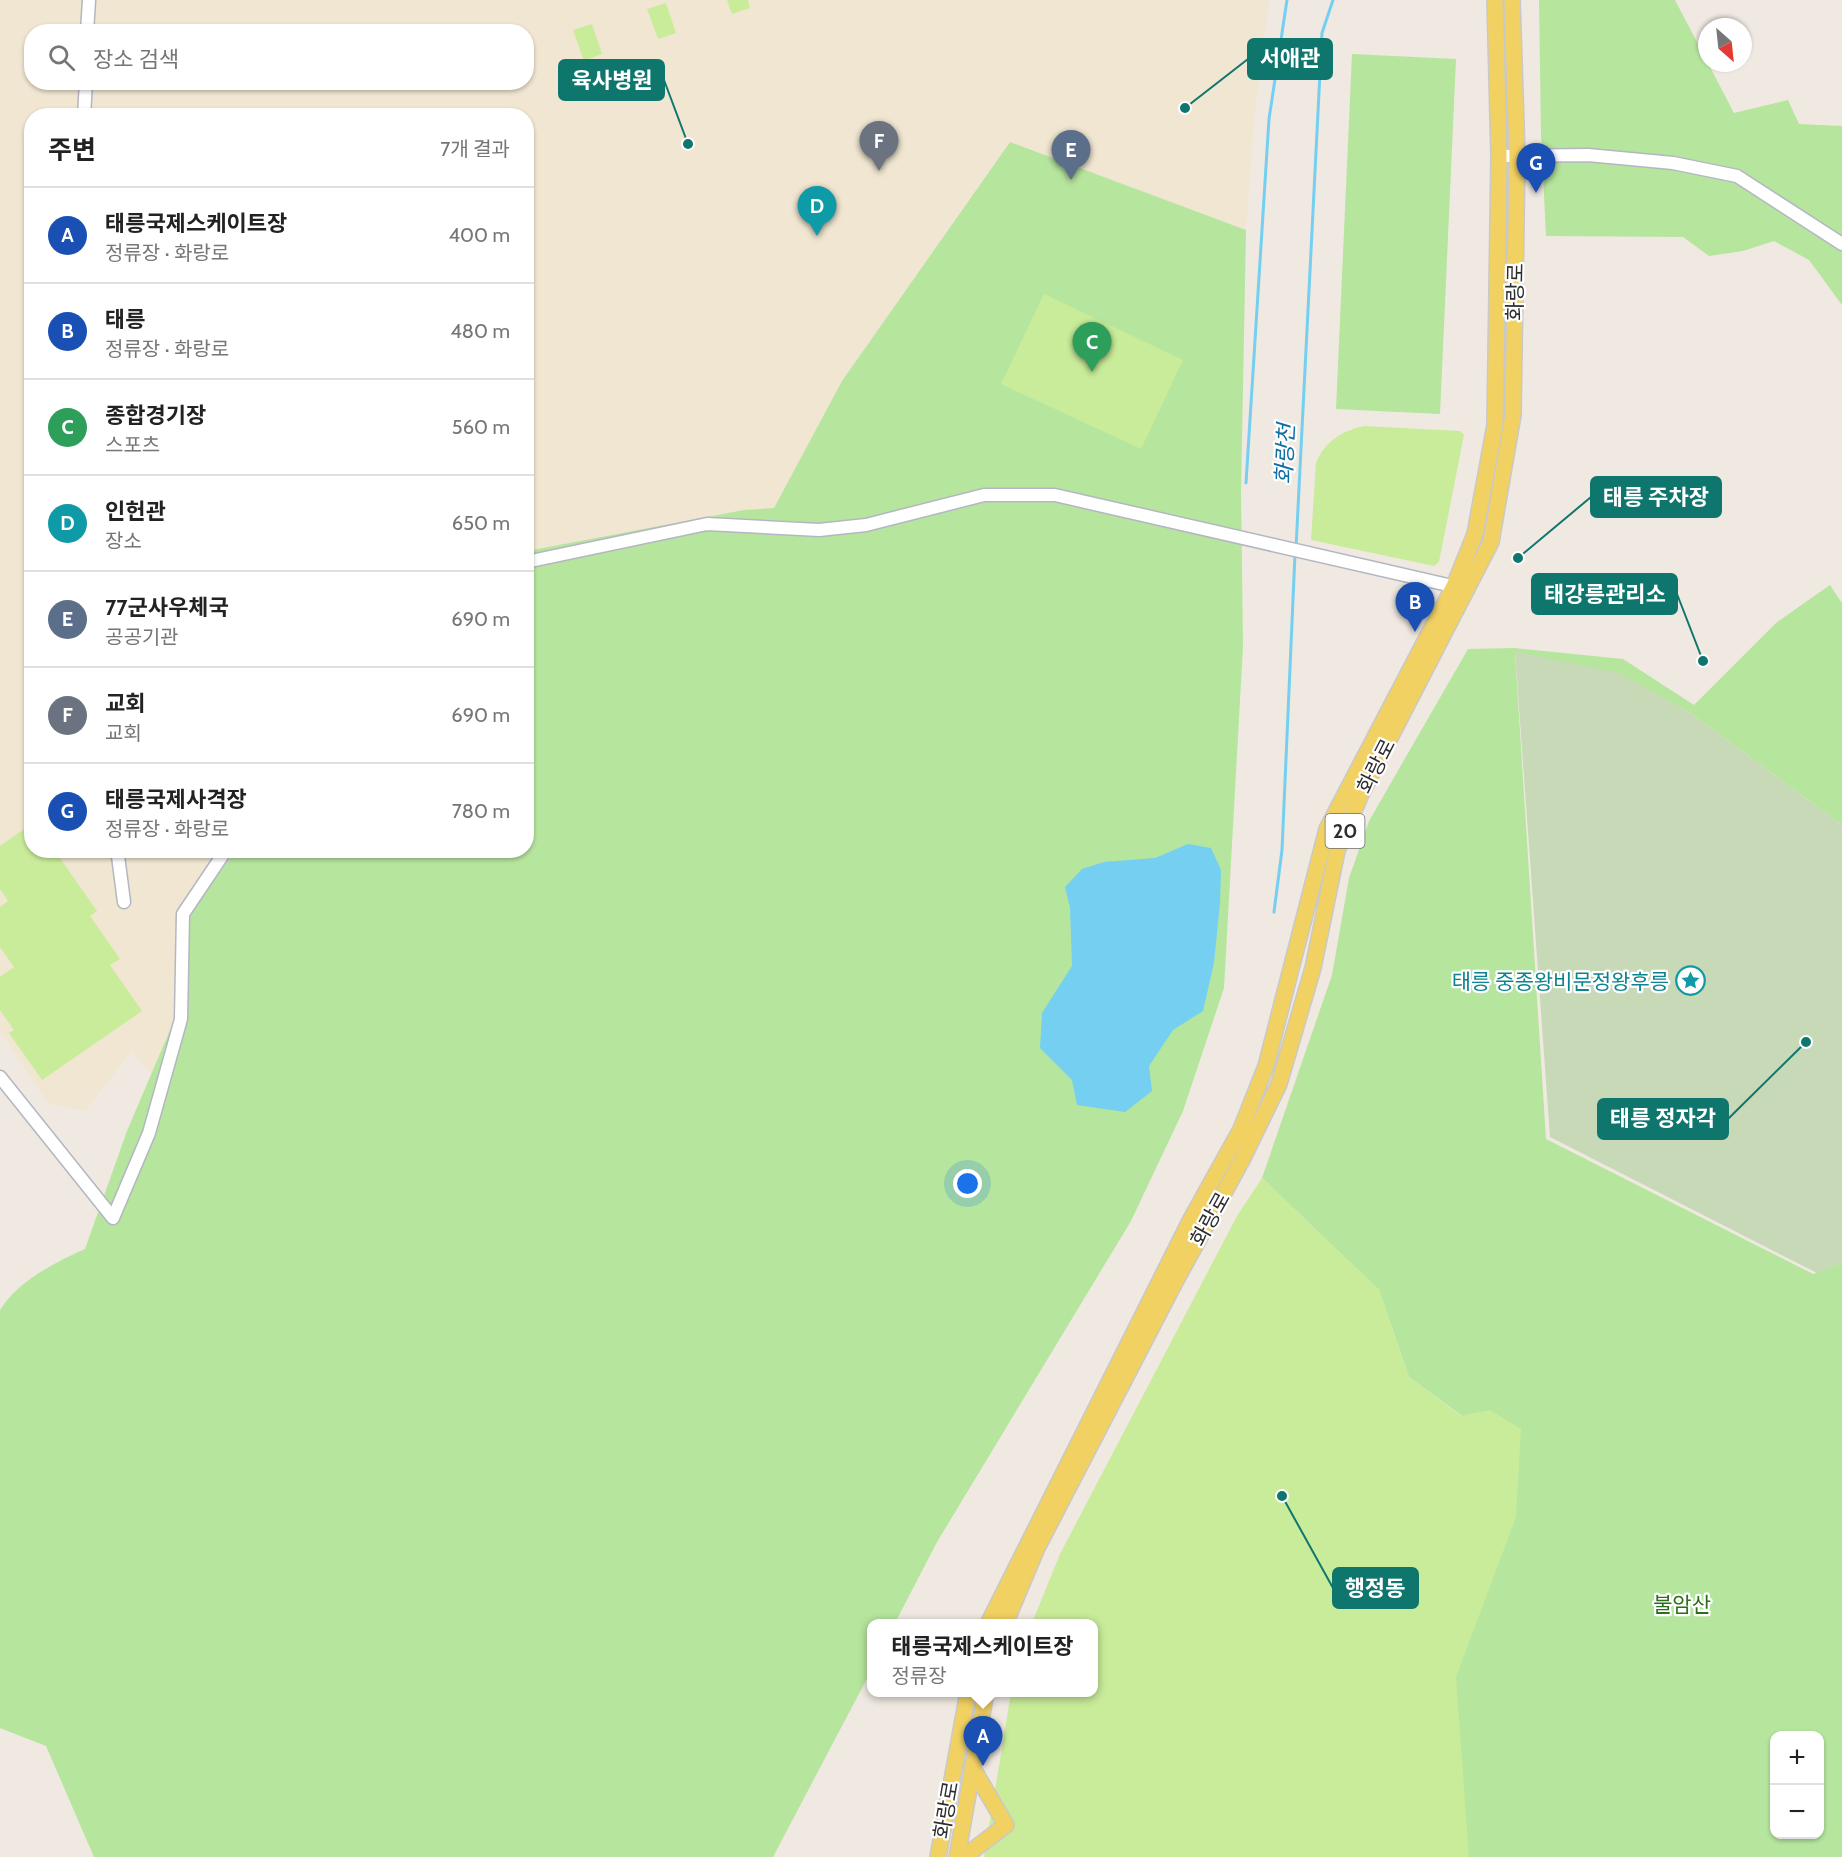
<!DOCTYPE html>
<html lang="ko">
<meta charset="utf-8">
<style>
body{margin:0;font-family:Cabin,"Noto Sans KR",sans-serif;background:#f2f2f2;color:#222}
.controls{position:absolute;right:18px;bottom:18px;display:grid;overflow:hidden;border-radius:12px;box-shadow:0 2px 4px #0004}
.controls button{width:54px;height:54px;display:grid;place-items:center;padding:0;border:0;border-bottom:2px solid #e0e0e0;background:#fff;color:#222;font:30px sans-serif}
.compass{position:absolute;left:1698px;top:18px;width:54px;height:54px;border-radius:50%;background:#fff;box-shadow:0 2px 4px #0004;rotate:153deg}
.you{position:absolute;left:968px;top:1184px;width:21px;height:21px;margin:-15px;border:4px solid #fff;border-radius:50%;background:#1a73e8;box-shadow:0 0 0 9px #1a73e833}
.badge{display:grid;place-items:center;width:39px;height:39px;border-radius:50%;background:#4264fb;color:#fff;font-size:20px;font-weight:700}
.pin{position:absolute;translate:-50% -50px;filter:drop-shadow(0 2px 3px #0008)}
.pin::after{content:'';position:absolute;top:32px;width:21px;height:18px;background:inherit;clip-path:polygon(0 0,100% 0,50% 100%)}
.popup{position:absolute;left:867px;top:1619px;width:231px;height:78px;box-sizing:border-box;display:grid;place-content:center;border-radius:12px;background:#fff;filter:drop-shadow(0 2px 4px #0005);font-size:20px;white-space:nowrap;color:#767676}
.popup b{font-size:22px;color:#222}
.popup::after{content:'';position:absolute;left:50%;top:100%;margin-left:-12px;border:12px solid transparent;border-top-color:#fff}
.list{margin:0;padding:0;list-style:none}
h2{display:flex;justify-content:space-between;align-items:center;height:78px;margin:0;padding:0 24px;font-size:26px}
h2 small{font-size:20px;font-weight:400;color:#767676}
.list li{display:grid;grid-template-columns:39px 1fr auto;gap:18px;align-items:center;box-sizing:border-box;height:96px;padding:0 24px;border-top:2px solid #e0e0e0}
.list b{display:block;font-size:22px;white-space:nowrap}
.list p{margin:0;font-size:20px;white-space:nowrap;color:#767676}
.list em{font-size:20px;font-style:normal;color:#767676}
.icon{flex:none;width:33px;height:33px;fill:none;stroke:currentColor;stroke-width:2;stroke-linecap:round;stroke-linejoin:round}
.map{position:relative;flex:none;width:1842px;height:1857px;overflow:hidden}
.search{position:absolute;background:#fff;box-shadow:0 2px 4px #0004;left:24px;top:24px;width:510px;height:66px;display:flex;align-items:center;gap:15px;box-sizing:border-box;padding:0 21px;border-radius:24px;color:#767676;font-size:22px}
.panel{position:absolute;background:#fff;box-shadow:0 2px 4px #0004;left:24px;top:108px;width:510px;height:750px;border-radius:24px}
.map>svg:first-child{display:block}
.education{fill:#f0e6d1;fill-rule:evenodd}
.green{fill:#b6e59e;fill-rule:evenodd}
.cemetery{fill:#c8d9b8}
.pitch{fill:#c9ec9a}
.water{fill:#75cff0}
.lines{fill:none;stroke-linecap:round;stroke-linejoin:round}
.stream{stroke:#75cff0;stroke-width:3}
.minor-casing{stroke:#b4b7c1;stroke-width:15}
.major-casing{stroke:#c9c9c9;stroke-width:18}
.minor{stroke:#fff;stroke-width:12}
.major{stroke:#f2d163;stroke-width:15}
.labels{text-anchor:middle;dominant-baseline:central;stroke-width:4.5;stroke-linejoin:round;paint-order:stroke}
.shield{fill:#fff;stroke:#6d6d6d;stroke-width:1.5}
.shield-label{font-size:20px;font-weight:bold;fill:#2e2e2e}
.street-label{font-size:21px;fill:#2e2e2e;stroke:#fff}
.culture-label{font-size:21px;fill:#0d838f;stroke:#fff;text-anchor:end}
.park-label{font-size:21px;fill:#2c6e1b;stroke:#fff}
.water-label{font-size:22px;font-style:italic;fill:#0d6fa3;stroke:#fff}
.leader{fill:none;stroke:#0f766e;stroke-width:2}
.callout-dot{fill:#0f766e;stroke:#fff;stroke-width:2}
.callout{fill:#0f766e;stroke:#0f766e;stroke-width:2}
.callout-label{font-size:22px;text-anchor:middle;font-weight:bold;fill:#fff}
</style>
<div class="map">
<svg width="1842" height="1857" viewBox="0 0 1842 1857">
<rect width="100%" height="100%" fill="#efe9e1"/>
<path class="education" d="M0,0H1269L1254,120L1246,230L1009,142L842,381L774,508L744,510L527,551L526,116H32V850L236,851L189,912L188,988L152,1074L131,1052L85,1111L49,1104L0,1032ZM32,32H526V82H32Z"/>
<path class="green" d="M1539,0H1675L1734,113L1788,100L1799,124L1842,126V305L1809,260L1774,241L1743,251L1709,256L1683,237L1546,236L1541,134Z
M1352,54L1456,59L1440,414L1336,409Z
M1010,142L1246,230L1241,492L1243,646L1224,988L1183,1111L1131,1221L937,1542L895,1623L872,1624V1669L773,1857H94L46,1746L0,1728V1310C18,1281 54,1263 85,1249L127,1131L188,988L189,912L236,851L526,850L527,551L744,510L774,508L842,381Z
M1830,585L1842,603V825L1692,714L1619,674L1515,653L1546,1139L1813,1274L1842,1262V1857H1465L1411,1807L1490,1411L1462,1416L1409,1377L1379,1290L1262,1178L1332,975L1349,878L1369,821L1468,649L1514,648L1623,659L1694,705L1776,623ZM1774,1736H1820V1834H1774Z"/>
<path class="cemetery" d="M1515,652L1619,673L1692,714L1842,825V1262L1817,1273L1550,1137Z"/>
<path class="pitch" d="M727,0H748L750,8L732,14Z
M666,3L676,33L658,39L647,9Z
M592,24L602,54L584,61L573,30Z
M1044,294L1183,360L1141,449L1001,384Z
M1364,426L1460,431L1464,435L1439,562L1434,566L1311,540L1316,463C1325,441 1342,431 1364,426Z
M31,824L32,850L55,851L97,911L90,916L120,959L110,965L142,1011L42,1080L9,1033L14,1030L0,1010V977L14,967L0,947V907L8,901L0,889V846Z
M1262,1178L1379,1290L1409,1377L1461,1416L1490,1410L1521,1429L1516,1517L1456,1677L1469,1857H984L1011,1693L1094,1692V1624L1032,1623L1060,1554L1237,1216Z"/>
<path class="water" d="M1188,844L1211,848L1221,870L1220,903L1214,963L1203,1011L1173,1030L1149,1066L1152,1091L1125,1112L1077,1105L1072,1080L1040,1048L1042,1013L1072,966L1070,908L1065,887L1082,869L1104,862L1155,858Z"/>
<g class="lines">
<path class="stream" d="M1246,483L1269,119L1287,0
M1296,548L1322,33L1333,0
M1274,912L1282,850L1295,554"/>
<defs>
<path id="minor" d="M87,32L89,0
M84,116L86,82
M1499,156L1588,155L1673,163L1737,176L1842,244
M526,562L707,524L819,530L866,525L984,495H1055L1461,588
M114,850L118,856L124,902
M0,1077L113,1218L149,1133L181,1019L183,914L226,850"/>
<path id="major" d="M988,1624L1191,1219L1241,1129L1266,1066L1327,829L1454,586L1475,534L1495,425L1499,156L1495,0
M1005,1624L1037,1548L1174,1284L1242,1160L1279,1084L1313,968L1337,851L1361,794L1491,542L1513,415L1517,156L1512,0
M938,1857L968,1692
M957,1857L986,1692
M964,1857L1006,1825L972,1767"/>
</defs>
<use href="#minor" class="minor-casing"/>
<use href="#major" class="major-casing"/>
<use href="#minor" class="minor"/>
<use href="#major" class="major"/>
</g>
<defs>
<symbol id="sight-ring" viewBox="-11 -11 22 22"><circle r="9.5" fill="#fff" stroke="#0f9aa8" stroke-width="1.5"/><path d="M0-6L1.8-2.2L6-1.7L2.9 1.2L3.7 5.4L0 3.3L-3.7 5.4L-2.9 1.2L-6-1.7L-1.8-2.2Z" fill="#0f9aa8"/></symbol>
</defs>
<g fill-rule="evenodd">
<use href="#sight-ring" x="1674" y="964" width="33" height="33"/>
</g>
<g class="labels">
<rect class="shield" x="1325.5" y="814" width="39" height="34" rx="4.5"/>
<g class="shield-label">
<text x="1345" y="831">20</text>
</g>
<g class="street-label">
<text transform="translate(1515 292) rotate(-89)">화랑로</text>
<text transform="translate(1376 766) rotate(-63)">화랑로</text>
<text transform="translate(1210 1219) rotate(-61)">화랑로</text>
<text transform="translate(946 1810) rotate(-80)">화랑로</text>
</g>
<g class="culture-label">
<text x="1669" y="981">태릉 중종왕비문정왕후릉</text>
</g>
<g class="park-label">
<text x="1682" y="1604">불암산</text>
</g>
<g class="water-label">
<text transform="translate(1285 454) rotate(-87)">화랑천</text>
</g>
</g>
<path class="leader" d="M1185 108L1248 59M688 144L664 80M1518 558L1591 497M1703 661L1677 594M1806 1042L1728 1119M1282 1496L1333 1588"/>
<g class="callout-dot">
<circle cx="1185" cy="108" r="6"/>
<circle cx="688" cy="144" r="6"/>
<circle cx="1518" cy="558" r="6"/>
<circle cx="1703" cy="661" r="6"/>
<circle cx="1806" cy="1042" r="6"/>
<circle cx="1282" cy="1496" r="6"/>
</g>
<g class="callout">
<rect x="1248" y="39" width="84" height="40" rx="6"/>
<rect x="559" y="60" width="105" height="40" rx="6"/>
<rect x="1591" y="477" width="130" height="40" rx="6"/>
<rect x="1532" y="574" width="145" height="40" rx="6"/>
<rect x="1598" y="1099" width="130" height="40" rx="6"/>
<rect x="1333" y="1568" width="85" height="40" rx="6"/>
</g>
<g class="callout-label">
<text x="1290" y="66">서애관</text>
<text x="612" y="88">육사병원</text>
<text x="1656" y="505">태릉 주차장</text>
<text x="1605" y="602">태강릉관리소</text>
<text x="1663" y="1126">태릉 정자각</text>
<text x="1375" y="1596">행정동</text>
</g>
</svg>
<div class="controls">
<button>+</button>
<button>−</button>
</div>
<svg class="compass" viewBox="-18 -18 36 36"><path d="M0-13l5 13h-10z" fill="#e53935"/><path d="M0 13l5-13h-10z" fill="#767676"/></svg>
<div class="you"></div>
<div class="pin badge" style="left:983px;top:1766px;background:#1a4fb4">A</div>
<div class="popup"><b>태릉국제스케이트장</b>정류장</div>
<div class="pin badge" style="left:1415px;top:632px;background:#1a4fb4">B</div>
<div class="pin badge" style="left:1092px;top:372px;background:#2e9e5b">C</div>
<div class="pin badge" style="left:817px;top:236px;background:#0f9aa8">D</div>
<div class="pin badge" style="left:1071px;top:180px;background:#5c6f8a">E</div>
<div class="pin badge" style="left:879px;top:171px;background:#6b7280">F</div>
<div class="pin badge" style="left:1536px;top:193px;background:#1a4fb4">G</div>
<div class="search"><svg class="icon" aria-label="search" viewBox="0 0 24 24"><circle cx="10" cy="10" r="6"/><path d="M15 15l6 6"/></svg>장소 검색</div>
<section class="panel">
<h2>주변<small>7개 결과</small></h2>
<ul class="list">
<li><span class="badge" style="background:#1a4fb4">A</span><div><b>태릉국제스케이트장</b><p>정류장 · 화랑로</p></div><em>400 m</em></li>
<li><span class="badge" style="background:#1a4fb4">B</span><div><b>태릉</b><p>정류장 · 화랑로</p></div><em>480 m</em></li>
<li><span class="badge" style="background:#2e9e5b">C</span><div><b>종합경기장</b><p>스포츠</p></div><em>560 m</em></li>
<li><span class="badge" style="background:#0f9aa8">D</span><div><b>인헌관</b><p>장소</p></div><em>650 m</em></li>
<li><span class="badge" style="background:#5c6f8a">E</span><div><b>77군사우체국</b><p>공공기관</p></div><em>690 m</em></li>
<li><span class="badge" style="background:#6b7280">F</span><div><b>교회</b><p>교회</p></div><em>690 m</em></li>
<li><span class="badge" style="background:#1a4fb4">G</span><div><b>태릉국제사격장</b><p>정류장 · 화랑로</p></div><em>780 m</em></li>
</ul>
</section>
</div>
